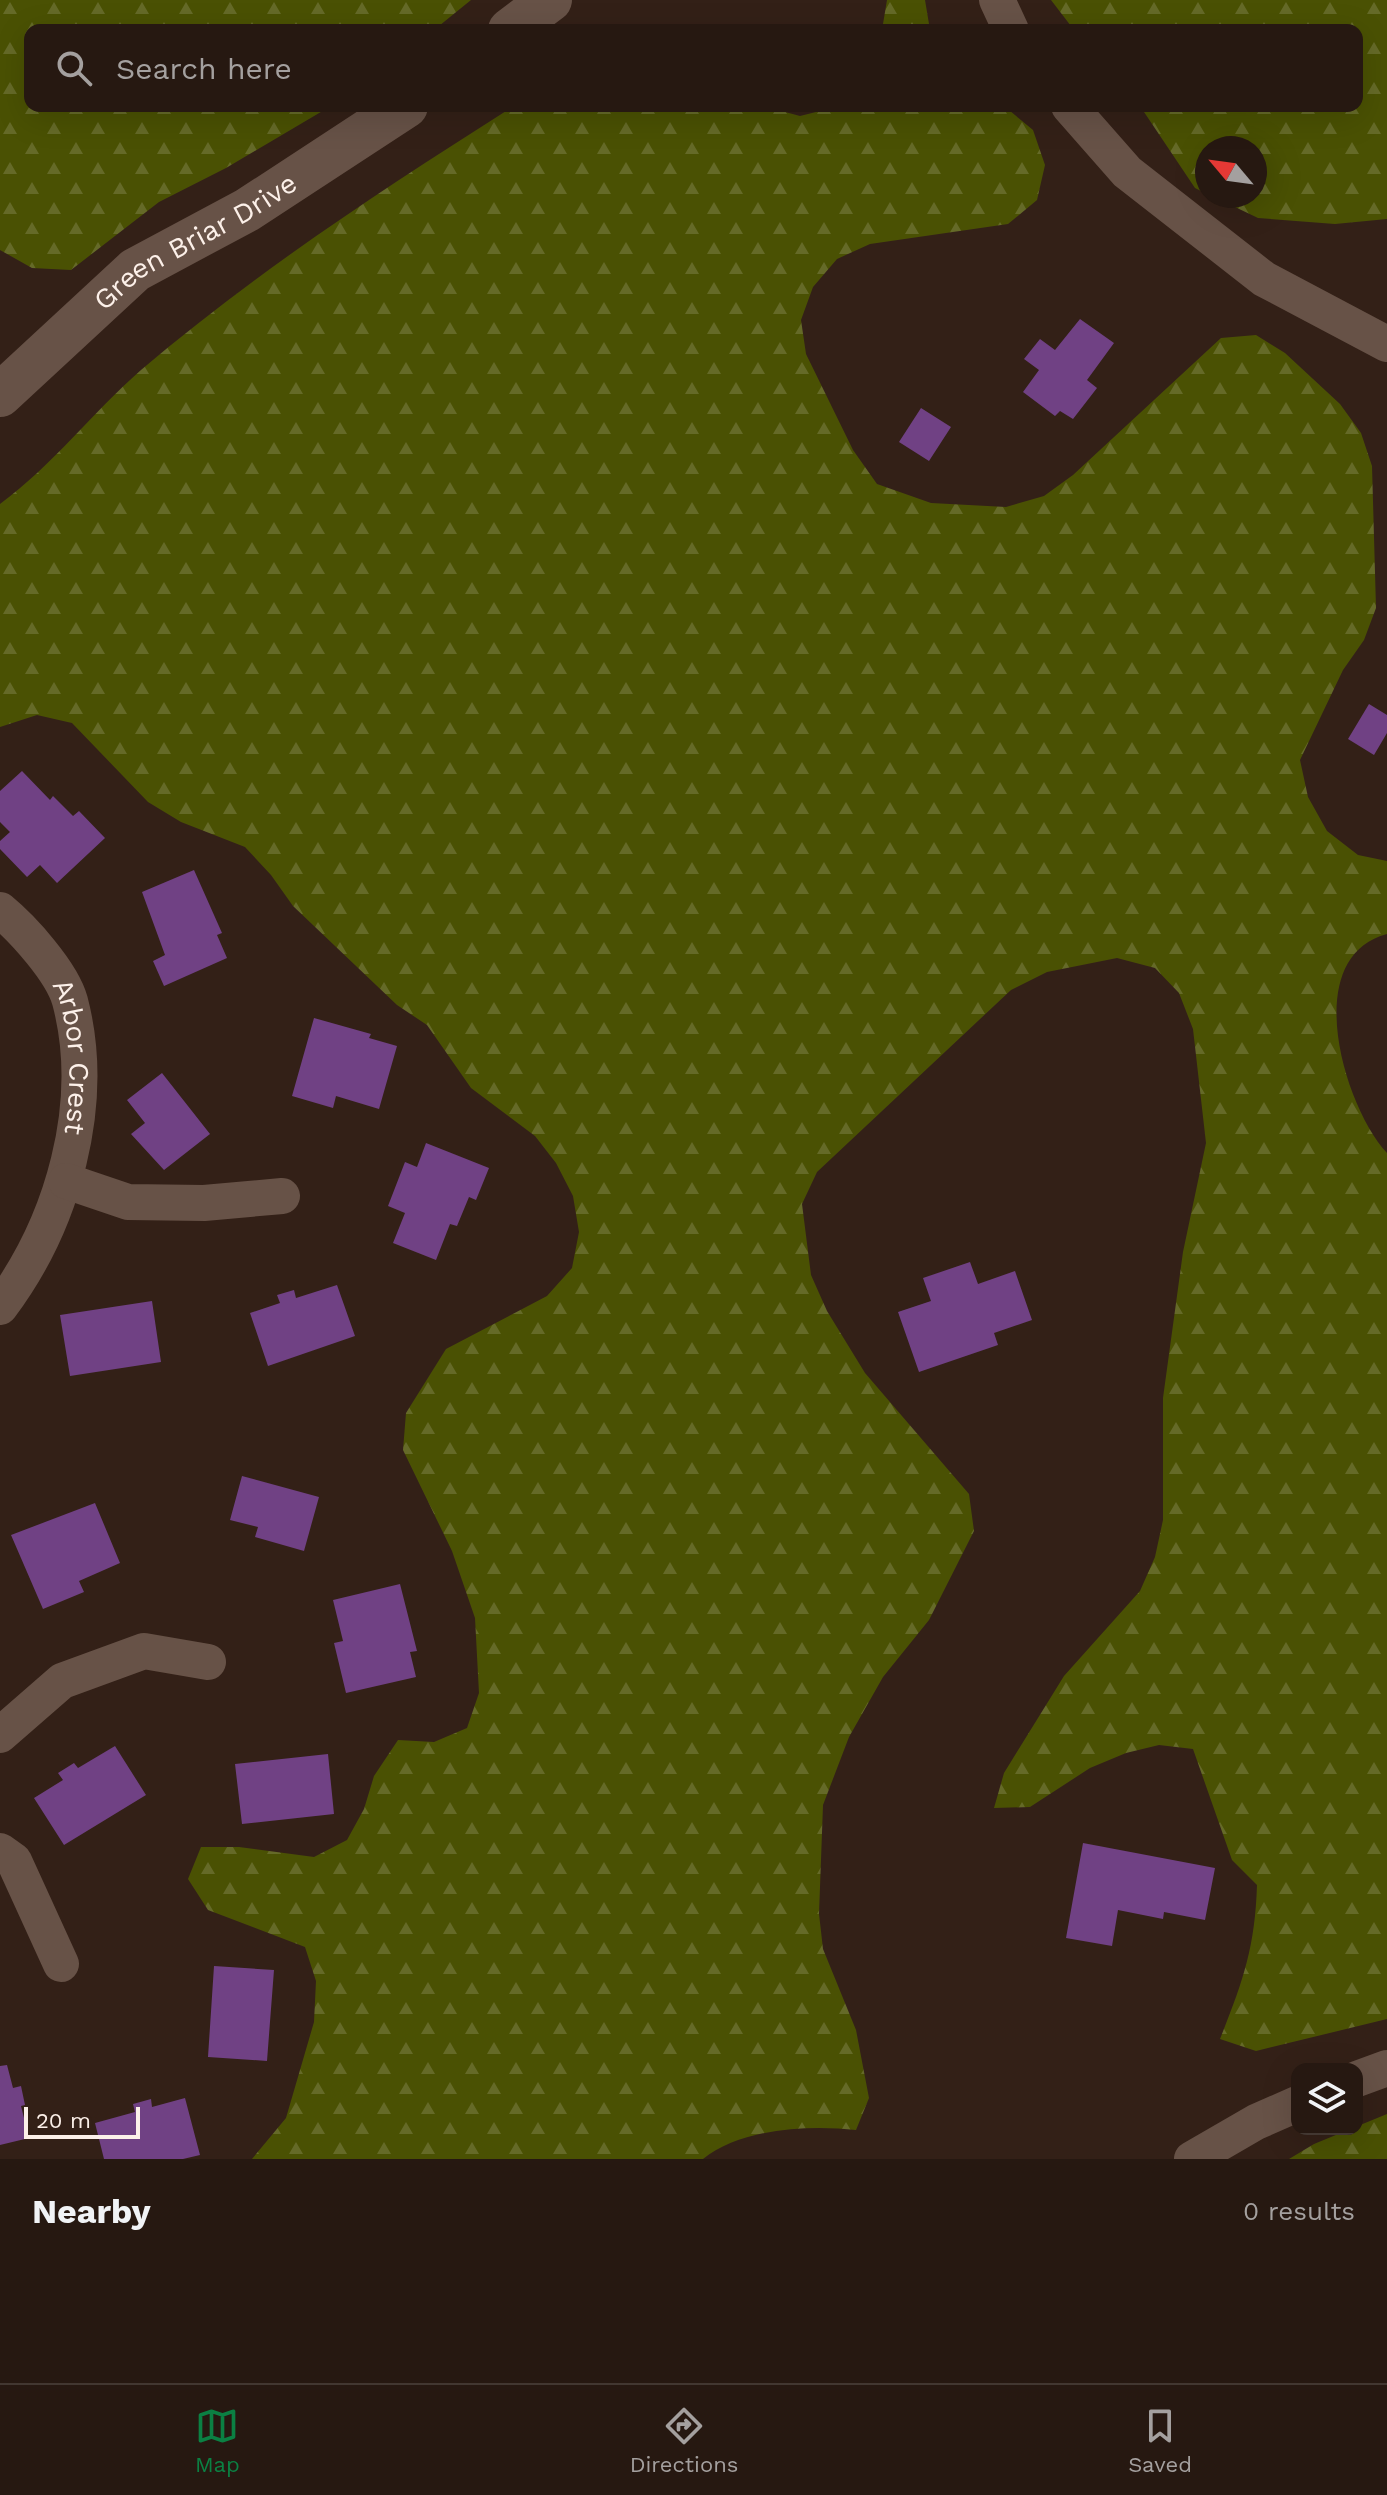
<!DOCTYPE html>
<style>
body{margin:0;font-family:"Work Sans",sans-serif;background:#2e211a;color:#f1f3f6}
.controls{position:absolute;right:24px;bottom:24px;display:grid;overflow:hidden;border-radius:16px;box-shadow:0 8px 32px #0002}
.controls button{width:72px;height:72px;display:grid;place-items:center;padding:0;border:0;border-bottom:2px solid #423731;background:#261811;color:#f1f3f6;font:40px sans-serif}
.compass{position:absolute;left:1195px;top:136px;width:72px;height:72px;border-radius:50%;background:#261811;box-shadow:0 8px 32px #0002;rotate:299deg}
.scale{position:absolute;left:24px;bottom:20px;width:116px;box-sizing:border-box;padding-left:8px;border:4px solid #fcf0e9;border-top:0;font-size:22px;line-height:28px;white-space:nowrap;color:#fcf0e9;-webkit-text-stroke:6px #332017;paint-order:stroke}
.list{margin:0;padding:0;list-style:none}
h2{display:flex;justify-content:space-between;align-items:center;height:104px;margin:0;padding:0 32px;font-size:34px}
h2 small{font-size:26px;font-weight:400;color:#a4a09f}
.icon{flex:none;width:44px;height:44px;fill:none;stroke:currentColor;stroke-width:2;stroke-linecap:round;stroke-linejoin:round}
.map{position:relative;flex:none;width:1387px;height:2159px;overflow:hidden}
.search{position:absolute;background:#261811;box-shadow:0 8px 32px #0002;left:24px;right:24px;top:24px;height:88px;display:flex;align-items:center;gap:20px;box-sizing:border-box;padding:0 28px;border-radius:16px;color:#a4a09f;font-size:30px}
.sheet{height:224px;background:#261811}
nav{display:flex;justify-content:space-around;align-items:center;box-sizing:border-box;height:112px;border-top:2px solid #423731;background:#261811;font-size:22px;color:#a4a09f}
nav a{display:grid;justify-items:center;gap:4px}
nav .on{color:#0b8043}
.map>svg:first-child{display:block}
.forest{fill:url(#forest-firs)}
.building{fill:#704184}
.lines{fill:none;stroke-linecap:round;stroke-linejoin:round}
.minor{stroke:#675247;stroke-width:36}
.tertiary{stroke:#675247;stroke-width:44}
.labels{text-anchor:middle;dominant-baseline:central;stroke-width:6;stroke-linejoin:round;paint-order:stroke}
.street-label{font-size:28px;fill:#fcf0e9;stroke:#332017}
</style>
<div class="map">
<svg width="1387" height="2159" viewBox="0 0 1387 2159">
<defs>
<pattern id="forest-firs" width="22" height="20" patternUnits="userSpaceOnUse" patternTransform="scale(2)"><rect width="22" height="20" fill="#4a5103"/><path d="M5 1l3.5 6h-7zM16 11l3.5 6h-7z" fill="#656a28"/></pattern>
</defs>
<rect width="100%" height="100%" fill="#332017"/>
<path class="forest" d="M0,0H471L434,30H30V106H331L226,168L159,202L71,270L32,268L0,250Z
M887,0H925L930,30H882Z
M1051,0H1387V219L1335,224L1258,218L1212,196H1255V148H1207V194L1195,188L1140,106H1357V30H1074Z
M514,106H763L800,116L840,106H1004L1033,130L1045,165L1037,200L1008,224L870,244L837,259L813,287L801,320L806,354L853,450L877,484L931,503L1006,507L1044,496L1073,475L1221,338L1256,335L1285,353L1340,404L1361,433L1372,466L1376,608L1364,640L1343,670L1300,760L1308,797L1327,831L1358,855L1387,861V934C1299,957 1344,1107 1387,1153V2019L1256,2051L1220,2039C1243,1981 1255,1948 1257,1885L1232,1860L1193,1749L1159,1745L1126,1753L1090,1768L1030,1807L994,1808L1004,1773L1064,1676L1140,1591L1155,1557L1163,1520V1398L1183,1252L1206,1143L1193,1029L1179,993L1155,968L1117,958L1047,972L1011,990L817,1172L802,1204L811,1275L827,1311L865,1373L969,1494L974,1531L929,1620L883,1677L849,1737L823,1805L819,1914L823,1949L856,2030L869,2098L856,2130C809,2125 741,2128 703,2159H252L286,2118L314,2022L316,1981L305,1947L208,1910L188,1879L201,1847H239L314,1857L347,1840L364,1809L374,1776L398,1740L434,1742L467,1728L479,1693L475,1618L452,1551L403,1450L406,1413L446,1349L547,1296L572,1268L579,1232L573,1196L556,1163L535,1136L471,1088L427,1025L397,1005L293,906L271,875L245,847L181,822L148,802L72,723L37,715L0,727V504C53,465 92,413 141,370C257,271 385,188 514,106Z
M1387,2114V2159H1289L1314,2144Z"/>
<path class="building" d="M1080,319L1114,343L1087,380L1097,388L1073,419L1060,411L1055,416L1023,392L1039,370L1024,359L1040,339L1055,350Z
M921,408L951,427L929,461L899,442Z
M1369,704L1387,715V733L1374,755L1348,739Z
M22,771L50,800L53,796L73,816L79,811L105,838L57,883L40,865L27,877L0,849V841L10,832L0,822V791Z
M194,870L222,933L217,935L227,958L164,986L153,961L165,955L142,892Z
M314,1018L371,1034L369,1038L397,1046L379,1109L336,1096L333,1108L292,1096Z
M162,1073L210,1134L164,1170L131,1134L145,1123L127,1100Z
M426,1143L489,1168L476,1200L469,1197L457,1226L450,1224L436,1260L393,1243L405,1213L388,1206L405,1162L417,1167Z
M970,1262L978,1284L1015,1271L1032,1320L994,1333L998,1345L919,1372L898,1312L931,1301L923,1278Z
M337,1285L355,1336L268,1366L250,1313L280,1303L277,1295L294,1290L296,1298Z
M152,1301L161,1362L70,1376L60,1315Z
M242,1476L319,1497L304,1551L255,1537L258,1527L230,1520Z
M95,1503L120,1563L79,1581L84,1592L43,1609L11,1535Z
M400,1584L417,1651L410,1652L416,1677L346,1693L334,1643L343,1641L333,1600Z
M115,1746L146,1795L64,1845L34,1798L63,1780L58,1773L74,1763L78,1768Z
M328,1754L334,1814L242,1824L235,1764Z
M1083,1843L1215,1868L1205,1920L1164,1912L1163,1919L1118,1910L1112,1946L1066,1938Z
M214,1966L274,1970L267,2061L208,2057Z
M7,2065L13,2088L21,2086L25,2105L21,2106L29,2138L0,2145V2066Z
M185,2098L200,2155L183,2159H104L95,2123L135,2112L133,2104L151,2099L152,2107Z"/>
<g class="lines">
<g class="minor">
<path d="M997,0L1011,30"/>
<path d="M1069,106L1127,172L1264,279L1387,344"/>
<path id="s1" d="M0,910C23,929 62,972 70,1001C97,1104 63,1223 0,1307"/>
<path d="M66,1181L128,1202L204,1203L282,1196"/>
<path d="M0,1735L62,1681L144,1651L208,1662"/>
<path d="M0,1851L14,1861L61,1964"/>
<path d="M1357,2079L1387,2068"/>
<path d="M1192,2159L1256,2122L1297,2104"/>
</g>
<g class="tertiary">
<path d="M510,30L550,0"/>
<path id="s2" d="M0,395L135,270L247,210L406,106"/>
</g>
</g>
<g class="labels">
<g class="street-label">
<text stroke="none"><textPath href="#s2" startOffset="250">Green Briar Drive</textPath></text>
<text stroke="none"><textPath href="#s1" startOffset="172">Arbor Crest</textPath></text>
</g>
</g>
</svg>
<div class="controls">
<button><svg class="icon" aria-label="layers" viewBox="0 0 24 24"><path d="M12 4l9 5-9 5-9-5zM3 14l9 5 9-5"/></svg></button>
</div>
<svg class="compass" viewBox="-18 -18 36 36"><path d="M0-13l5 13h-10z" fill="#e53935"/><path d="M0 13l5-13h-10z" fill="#a4a09f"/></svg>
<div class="scale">20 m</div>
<div class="search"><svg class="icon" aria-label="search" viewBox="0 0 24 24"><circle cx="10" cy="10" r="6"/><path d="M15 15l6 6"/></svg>Search here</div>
</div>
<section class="sheet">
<h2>Nearby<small>0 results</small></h2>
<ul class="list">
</ul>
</section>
<nav>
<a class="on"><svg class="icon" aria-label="map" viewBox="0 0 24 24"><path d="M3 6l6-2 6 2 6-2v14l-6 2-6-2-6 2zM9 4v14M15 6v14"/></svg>Map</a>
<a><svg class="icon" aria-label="directions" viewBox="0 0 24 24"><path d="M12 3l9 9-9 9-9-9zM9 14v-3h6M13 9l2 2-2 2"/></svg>Directions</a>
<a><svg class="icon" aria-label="saved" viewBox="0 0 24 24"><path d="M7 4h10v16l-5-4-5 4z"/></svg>Saved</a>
</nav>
